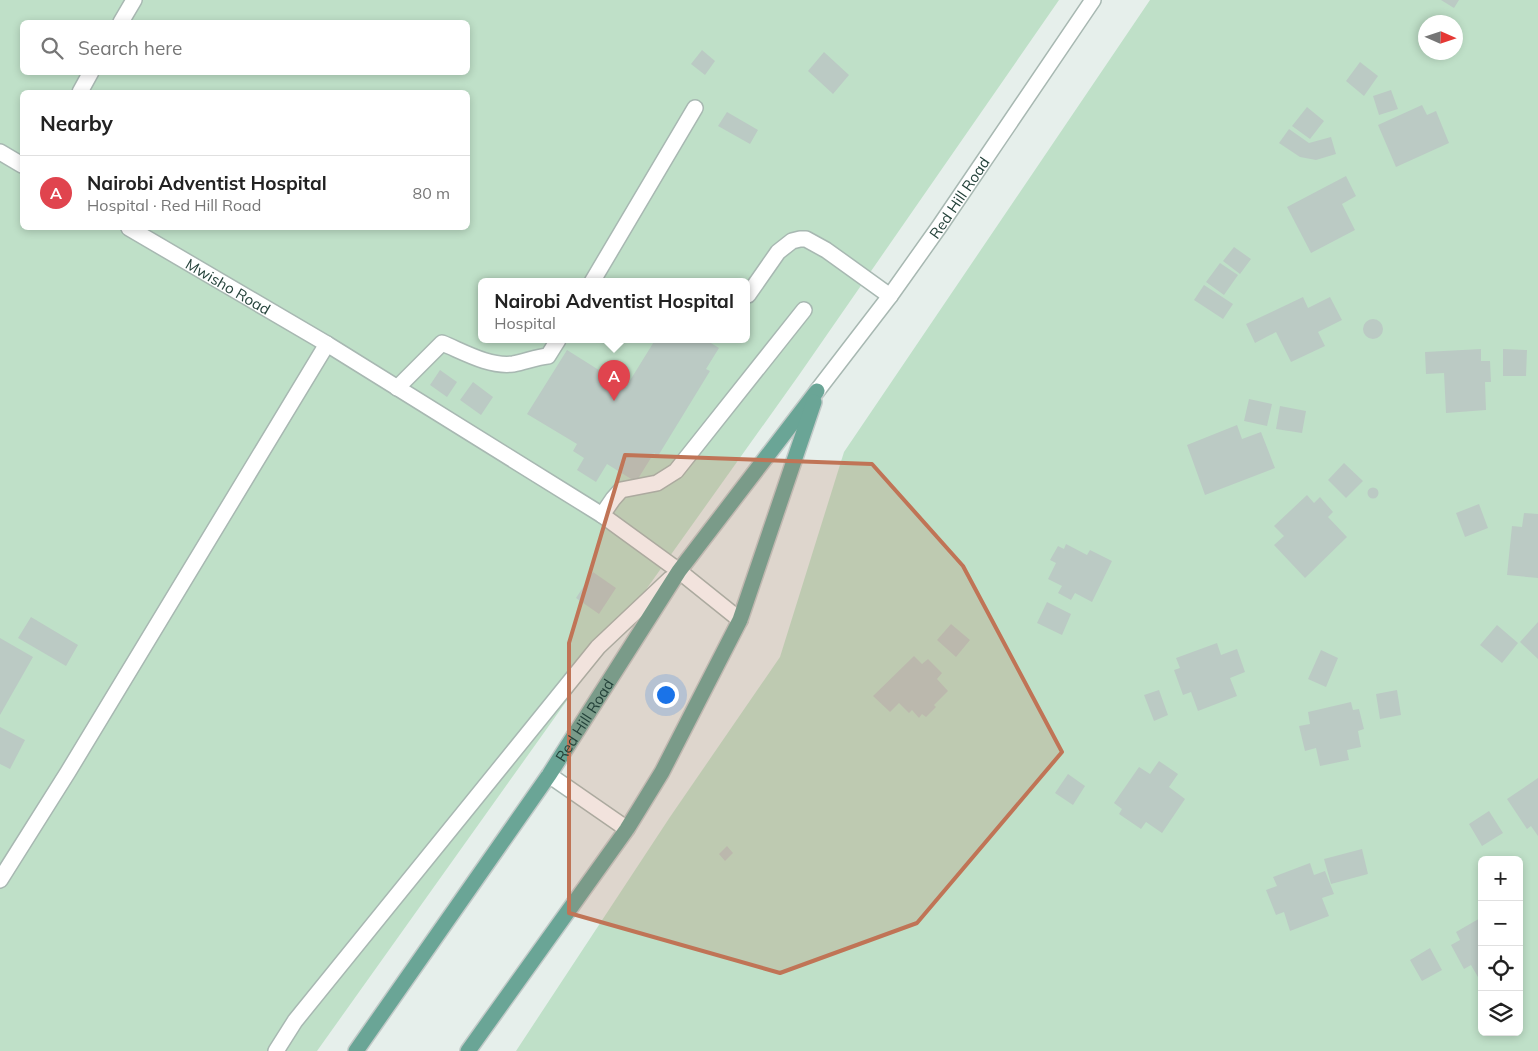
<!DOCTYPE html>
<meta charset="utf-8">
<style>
body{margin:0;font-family:Mulish,sans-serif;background:#f2f2f2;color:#222}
.controls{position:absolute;right:15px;bottom:15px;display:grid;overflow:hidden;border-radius:8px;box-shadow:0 2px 8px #0003}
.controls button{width:45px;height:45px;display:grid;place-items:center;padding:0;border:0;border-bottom:1px solid #e0e0e0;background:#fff;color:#222;font:25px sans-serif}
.compass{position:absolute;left:1418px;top:15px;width:45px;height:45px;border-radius:50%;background:#fff;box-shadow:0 2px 8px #0003;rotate:93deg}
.you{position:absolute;left:665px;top:694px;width:18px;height:18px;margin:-12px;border:4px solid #fff;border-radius:50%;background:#1a73e8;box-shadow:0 0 0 8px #1a73e833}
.badge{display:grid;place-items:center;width:32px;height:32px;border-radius:50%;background:#804e3d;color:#fff;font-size:16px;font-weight:700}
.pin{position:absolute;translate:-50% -41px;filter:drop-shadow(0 1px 2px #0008)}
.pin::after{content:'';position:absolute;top:26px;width:18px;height:15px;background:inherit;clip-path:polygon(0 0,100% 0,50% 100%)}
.popup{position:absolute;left:478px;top:278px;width:272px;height:65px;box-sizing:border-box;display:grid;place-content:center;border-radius:8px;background:#fff;filter:drop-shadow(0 1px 4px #0005);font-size:16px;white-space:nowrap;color:#767676}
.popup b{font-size:19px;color:#222}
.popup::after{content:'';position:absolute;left:50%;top:100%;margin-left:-10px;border:10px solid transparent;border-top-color:#fff}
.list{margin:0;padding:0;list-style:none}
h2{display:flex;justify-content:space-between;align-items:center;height:65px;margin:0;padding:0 20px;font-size:21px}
h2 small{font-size:16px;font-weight:400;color:#767676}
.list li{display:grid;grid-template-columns:32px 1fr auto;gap:15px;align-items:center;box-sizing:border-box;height:75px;padding:0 20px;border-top:1px solid #e0e0e0}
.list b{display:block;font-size:19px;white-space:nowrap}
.list p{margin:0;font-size:16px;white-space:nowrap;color:#767676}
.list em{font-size:16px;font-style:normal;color:#767676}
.icon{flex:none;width:28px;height:28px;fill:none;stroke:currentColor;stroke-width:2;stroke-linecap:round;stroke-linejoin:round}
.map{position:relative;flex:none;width:1538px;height:1051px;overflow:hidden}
.search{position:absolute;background:#fff;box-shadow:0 2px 8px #0003;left:20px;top:20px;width:450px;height:55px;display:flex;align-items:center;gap:12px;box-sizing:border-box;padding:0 18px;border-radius:8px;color:#767676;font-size:19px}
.panel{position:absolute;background:#fff;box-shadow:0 2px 8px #0003;left:20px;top:90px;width:450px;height:140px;border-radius:8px}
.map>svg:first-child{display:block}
.green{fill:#bfe0c8;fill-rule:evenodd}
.building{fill:#bbcac4}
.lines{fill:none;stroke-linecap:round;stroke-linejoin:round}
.minor-casing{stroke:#a8b8b2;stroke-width:18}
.major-casing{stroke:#c2cac8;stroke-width:18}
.minor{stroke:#fff;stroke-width:15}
.major{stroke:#6aa596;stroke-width:15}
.marked{fill:#c07456;fill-opacity:0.2;stroke:#c07456;stroke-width:4;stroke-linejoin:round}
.labels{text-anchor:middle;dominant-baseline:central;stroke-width:4;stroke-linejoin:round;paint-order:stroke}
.street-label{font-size:15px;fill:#24423a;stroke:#f7fbf9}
</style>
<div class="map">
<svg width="1538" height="1051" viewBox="0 0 1538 1051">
<rect width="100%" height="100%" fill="#e6efeb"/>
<path class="green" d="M0,0H1059L799,375L317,1051H0ZM22,22H468V72H22ZM22,92H468V228H22ZM482,282H746V340H482Z
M1150,0H1538V1051H516L670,817L780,657L844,452ZM1426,22H1456V52H1426ZM1482,860H1519V1032H1482Z"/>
<path class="building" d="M1441,0H1459L1454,8Z
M702,50L715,61L705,75L691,64Z
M824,52L849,75L833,94L808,71Z
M1360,62L1378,76L1364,96L1346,81Z
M1391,90L1398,109L1379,115L1373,96Z
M1422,105L1427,115L1436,111L1449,143L1396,167L1378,125Z
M1307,107L1324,121L1310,139L1292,126Z
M727,112L758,130L750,144L718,126Z
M1289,129L1309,143L1331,137L1336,154L1316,160L1300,157L1279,143Z
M1346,176L1356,196L1342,204L1355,230L1311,253L1287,207Z
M1234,247L1251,259L1240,274L1223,261Z
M1220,263L1238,275L1224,295L1206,282Z
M1204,285L1233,304L1223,319L1194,300Z
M1303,297L1308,308L1330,297L1342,320L1318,332L1325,346L1291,362L1276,332L1255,343L1246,324Z
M1363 329a10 10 0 1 1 20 0a10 10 0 1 1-20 0Z
M655,340H706L719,348L706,369L710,371L658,456L654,453L636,482L607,464L596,482L577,470L584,458L573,451L577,444L527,414L567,350L626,387Z
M1481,349V361H1490L1491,382H1485L1486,410L1446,413L1444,373L1426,374L1425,352Z
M1503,349L1527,350L1526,376H1503Z
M440,370L457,382L447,397L430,385Z
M473,382L493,397L481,415L460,400Z
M1249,399L1272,404L1267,426L1244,421Z
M1280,406L1306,411L1302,433L1276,429Z
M1237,425L1242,439L1261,432L1275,468L1205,495L1187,445Z
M1344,463L1363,481L1346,498L1328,480Z
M1367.5 493a5.5 5.5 0 1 1 11 0a5.5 5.5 0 1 1-11 0Z
M1307,495L1314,503L1320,497L1333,512L1328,517L1347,537L1305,578L1274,545L1284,536L1274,526Z
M1479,504L1488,528L1465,537L1456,513Z
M1524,513L1538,514V578L1507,575L1512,526L1522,527Z
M1066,544L1087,555L1090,550L1112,561L1092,602L1075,593L1071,600L1058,593L1062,586L1048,579L1056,563L1050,560L1058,546L1064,549Z
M593,572L616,588L599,614L576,598Z
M1047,602L1071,614L1062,635L1037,623Z
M31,617L78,645L66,666L18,638Z
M1538,622V659L1520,642Z
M951,624L970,640L956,657L937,640Z
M1497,625L1518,643L1502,663L1480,645Z
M0,638L33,657L0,715Z
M1217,643L1221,655L1237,649L1245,672L1230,678L1237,696L1198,711L1191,692L1183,695L1174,670L1180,668L1176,658Z
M1321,650L1338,658L1326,687L1308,679Z
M914,656L922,664L928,659L942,673L937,679L948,691L934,705L936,707L926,717L922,714L919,718L912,710L909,713L899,703L890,712L873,696Z
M1159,690L1168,715L1154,721L1144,695Z
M1397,690L1401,715L1380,719L1376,694Z
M1351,702L1353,710L1359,709L1364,729L1358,731L1361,747L1347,750L1349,760L1320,766L1316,748L1305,751L1299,726L1310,724L1308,712Z
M0,727L25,740L10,769L0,764Z
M1159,761L1178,774L1169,787L1185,799L1162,833L1146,822L1141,829L1119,814L1122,809L1114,803L1139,767L1150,774Z
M1068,774L1085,786L1073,805L1055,793Z
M1538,778V836L1531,826L1527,829L1507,799Z
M1489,811L1503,833L1482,846L1469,824Z
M727,846L733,853L725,861L719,854Z
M1362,849L1368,874L1331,884L1324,859Z
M1310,863L1314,875L1325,871L1334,894L1322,898L1329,916L1290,931L1284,912L1276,915L1266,890L1277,886L1273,877Z
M1482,917V984L1471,965L1464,969L1451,945L1460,940L1456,932Z
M1430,948L1442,970L1422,981L1410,960Z"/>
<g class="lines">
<defs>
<g id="minor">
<path d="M121,22L134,0"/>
<path d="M80,92L91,72"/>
<path d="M0,152L22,165"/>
<path id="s1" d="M129,228L327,344"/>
<path d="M592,282L695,108"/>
<path d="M748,295L778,252L792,241L800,239H806L826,250L890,296"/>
<path d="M397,388L442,343C464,352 489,367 513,364C525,362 536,357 548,356L558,340"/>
<path id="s2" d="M817,391L890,296L939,227L1093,0"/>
<path d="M602,515L613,499L621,490L657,483L676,471L804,310"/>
<path d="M549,775L627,829"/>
<path d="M0,880L68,772L327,344L602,515L679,571L740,620"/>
<path d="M276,1051L295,1021L598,647L670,579"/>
</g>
<g id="major">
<path id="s3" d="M356,1051L549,775L679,571L817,391"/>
<path d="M468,1051L627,829L662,772L740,620L814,402"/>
</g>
</defs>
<use href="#minor" class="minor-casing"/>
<use href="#major" class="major-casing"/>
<use href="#minor" class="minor"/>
<use href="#major" class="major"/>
</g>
<path class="marked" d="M625,455L872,464L963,566L1062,752L917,923L780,973L569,913V643Z"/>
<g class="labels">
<g class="street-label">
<text stroke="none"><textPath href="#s2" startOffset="240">Red Hill Road</textPath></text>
<text stroke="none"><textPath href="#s1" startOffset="115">Mwisho Road</textPath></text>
<text stroke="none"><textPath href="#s3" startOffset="402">Red Hill Road</textPath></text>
</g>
</g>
</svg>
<div class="controls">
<button>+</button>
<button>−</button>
<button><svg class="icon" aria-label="locate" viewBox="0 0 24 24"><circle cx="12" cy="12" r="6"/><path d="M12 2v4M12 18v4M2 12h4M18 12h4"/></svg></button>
<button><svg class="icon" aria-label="layers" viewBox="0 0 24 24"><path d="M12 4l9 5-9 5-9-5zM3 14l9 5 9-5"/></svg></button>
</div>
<svg class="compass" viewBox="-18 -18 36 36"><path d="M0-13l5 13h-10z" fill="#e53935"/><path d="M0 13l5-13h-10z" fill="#767676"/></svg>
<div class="you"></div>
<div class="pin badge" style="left:614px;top:401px;background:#e0444e">A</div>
<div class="popup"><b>Nairobi Adventist Hospital</b>Hospital</div>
<div class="search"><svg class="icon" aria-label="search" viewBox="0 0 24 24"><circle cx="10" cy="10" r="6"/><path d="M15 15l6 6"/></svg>Search here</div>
<section class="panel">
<h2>Nearby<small></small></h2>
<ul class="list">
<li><span class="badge" style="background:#e0444e">A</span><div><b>Nairobi Adventist Hospital</b><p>Hospital · Red Hill Road</p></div><em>80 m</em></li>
</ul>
</section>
</div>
